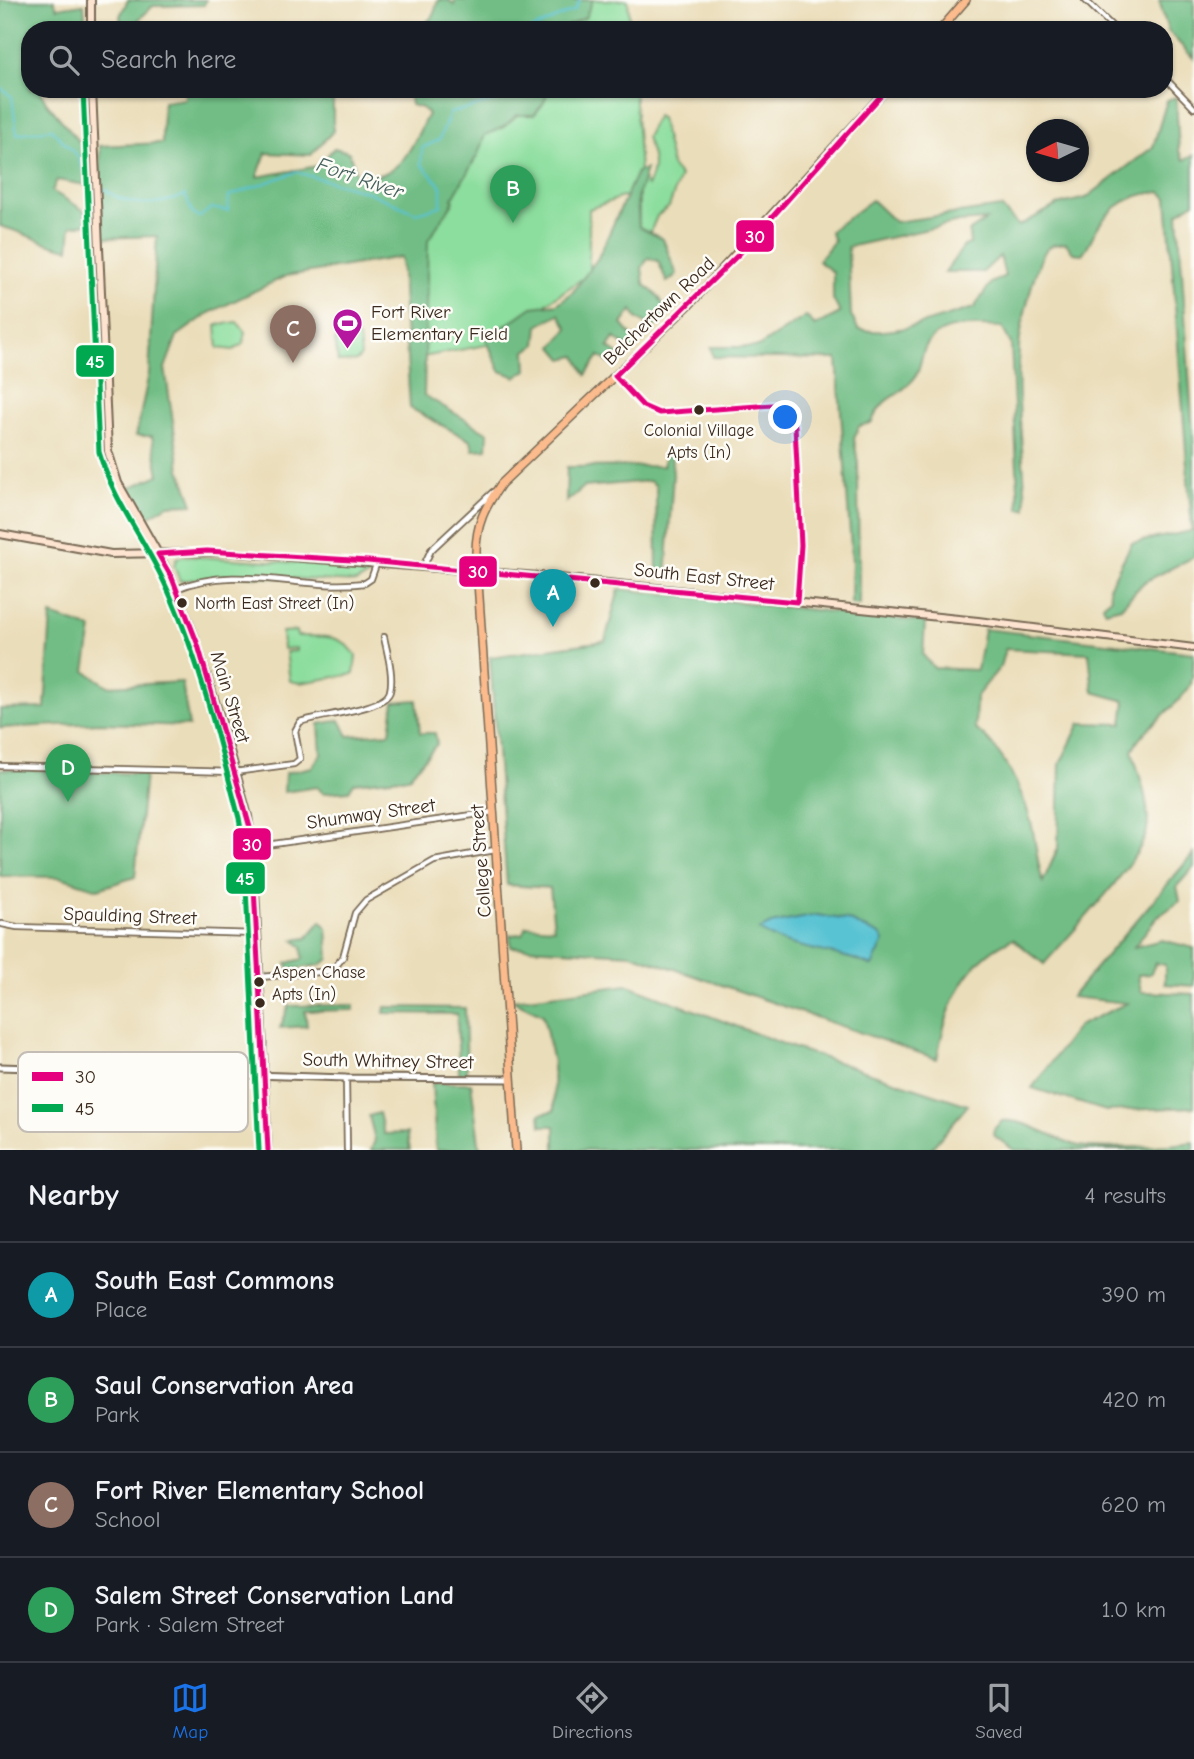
<!DOCTYPE html>
<meta charset="utf-8">
<style>
body{margin:0;font-family:"Comic Neue",sans-serif;background:#20242c;color:#f1f3f6}
.compass{position:absolute;left:1026px;top:119px;width:63px;height:63px;border-radius:50%;background:#171b24;box-shadow:0 2px 5px #0004;rotate:265deg}
.you{position:absolute;left:786px;top:418px;width:24px;height:24px;margin:-18px;border:5px solid #fff;border-radius:50%;background:#1a73e8;box-shadow:0 0 0 10px #1a73e833}
.badge{display:grid;place-items:center;width:46px;height:46px;border-radius:50%;background:#1a73e8;color:#fff;font-size:23px;font-weight:700}
.pin{position:absolute;translate:-50% -58px;filter:drop-shadow(0 2px 4px #0008)}
.pin::after{content:'';position:absolute;top:37px;width:24px;height:21px;background:inherit;clip-path:polygon(0 0,100% 0,50% 100%)}
.list{margin:0;padding:0;list-style:none}
h2{display:flex;justify-content:space-between;align-items:center;height:91px;margin:0;padding:0 28px;font-size:30px}
h2 small{font-size:23px;font-weight:400;color:#9ea1a6}
.list li{display:grid;grid-template-columns:46px 1fr auto;gap:21px;align-items:center;box-sizing:border-box;height:105px;padding:0 28px;border-top:2px solid #363941}
.list b{display:block;font-size:26px;white-space:nowrap}
.list p{margin:0;font-size:23px;white-space:nowrap;color:#9ea1a6}
.list em{font-size:23px;font-style:normal;color:#9ea1a6}
.icon{flex:none;width:38px;height:38px;fill:none;stroke:currentColor;stroke-width:2;stroke-linecap:round;stroke-linejoin:round}
.map{position:relative;flex:none;width:1194px;height:1150px;overflow:hidden}
.search{position:absolute;background:#171b24;box-shadow:0 2px 5px #0004;left:21px;right:21px;top:21px;height:77px;display:flex;align-items:center;gap:18px;box-sizing:border-box;padding:0 24px;border-radius:28px;color:#9ea1a6;font-size:26px}
.sheet{height:511px;background:#171b24}
nav{display:flex;justify-content:space-around;align-items:center;box-sizing:border-box;height:98px;border-top:2px solid #363941;background:#171b24;font-size:19px;color:#9ea1a6}
nav a{display:grid;justify-items:center;gap:4px}
nav .on{color:#1a73e8}
.map>svg:first-child{display:block}
.green{fill:#8cde9e;stroke:#64845e;stroke-width:2}
.forest{fill:#71bd85;stroke:#567452;stroke-width:2;fill-rule:evenodd}
.water{fill:#58c3d3;stroke:#4a7678;stroke-width:2}
.lines{fill:none;stroke-linecap:round;stroke-linejoin:round}
.stream{stroke:#58c3d3;stroke-width:2}
.minor-casing{stroke:#786954;stroke-width:8}
.tertiary-casing{stroke:#786954;stroke-width:9}
.secondary-casing{stroke:#786954;stroke-width:10}
.trunk-casing{stroke:#786954;stroke-width:10}
.minor{stroke:#fff;stroke-width:4.5}
.tertiary{stroke:#fff;stroke-width:5}
.secondary{stroke:#fde4d1;stroke-width:6}
.trunk{stroke:#fbbb8c;stroke-width:7}
.bus-1-casing{stroke:#fdfcf7;stroke-width:10}
.bus-2-casing{stroke:#fdfcf7;stroke-width:10}
.bus-1{stroke:#e5007d;stroke-width:5}
.bus-2{stroke:#00a950;stroke-width:5}
.bus-dot{fill:#3b2a1e;stroke:#fdfcf7;stroke-width:2.5}
.labels{text-anchor:middle;dominant-baseline:central;stroke-width:5;stroke-linejoin:round;paint-order:stroke}
.bus-label{font-size:17px;fill:#3b2a1e;stroke:#fdfcf7;text-anchor:start}
.street-label{font-size:19px;fill:#3b2a1e;stroke:#fdfcf7}
.poi-label{font-size:19px;fill:#3b2a1e;stroke:#fdfcf7;text-anchor:start}
.water-label{font-size:21px;font-style:italic;fill:#45605d;stroke:#fdfcf7}
.key{fill:#fdfcf7;stroke:#c3bdb6;stroke-width:2}
.key-label{font-size:19px;fill:#3b2a1e}
.line-badge{stroke:#fdfcf7;stroke-width:2.5}
.badge-label{font-size:19px;text-anchor:middle;font-weight:bold;fill:#fff}
</style>
<div class="map">
<svg width="1194" height="1150" viewBox="0 0 1194 1150">
<rect width="100%" height="100%" fill="#fdfcf7"/>
<filter id="ink" filterUnits="userSpaceOnUse"><feTurbulence type="fractalNoise" baseFrequency=".0143" numOctaves="2"/><feDisplacementMap in="SourceGraphic" scale="14" xChannelSelector="R" yChannelSelector="G"/><feConvolveMatrix kernelMatrix="1 2 1 2 8 2 1 2 1" color-interpolation-filters="sRGB"/></filter>
<filter id="wash" filterUnits="userSpaceOnUse"><feTurbulence type="fractalNoise" baseFrequency=".00686" numOctaves="4" result="noise"/><feDisplacementMap in="SourceGraphic" scale="28" xChannelSelector="R" yChannelSelector="G"/><feGaussianBlur stdDeviation="1.57" result="paint"/><feColorMatrix in="noise" values="0 0 0 0 0 0 0 0 0 0 0 0 0 0 0 0 0 1.4 0 .05"/><feComposite in="paint" operator="in"/></filter>
<g filter="url(#wash)">
<rect width="100%" height="100%" fill="#eaddb9"/>
<path class="green" d="M587,0H628L630,30H521Z
M535,89H634L641,184L643,178L647,186C657,167 653,157 646,137L657,116L661,118L672,167L680,176L669,207L657,216L650,233L639,227V191L589,209V274L486,345L417,358L411,245L461,111Z
M237,322L245,332L243,344L233,350L218,348L216,325Z
M346,332L359,338L361,356L356,361L338,362L335,341Z
M183,556L371,567L368,576L356,582L226,575L180,581L174,566L176,559Z
M296,631L297,636C323,637 339,632 356,655L354,674L300,683L290,681L286,652L296,651V648L283,649L282,632Z"/>
<path class="forest" d="M0,0H54L57,8L84,4L86,30H30V89H40L46,102L86,150V185L57,180L52,191L85,211L88,224L71,226L69,249C44,245 24,232 0,226Z
M128,0H206L204,5L153,6L131,27L122,28L120,16Z
M438,0H449L454,5L455,0H593L585,18L559,30H419L433,16Z
M1159,0H1194V59L1168,31Z
M185,89H320L333,93V131L311,155L266,153L257,177L318,166L334,148L349,152L357,176C401,182 411,147 428,114L422,108L411,105L409,89H549L543,104L534,115H517L504,127L485,135L478,154L452,199L454,201L428,240L424,395L488,433L487,449L473,450L471,441L410,408L401,257L286,276L209,313L177,336L165,368L180,469L193,504L168,505L148,517L129,488L159,475L152,436H136L149,373L157,236L102,238L100,146L162,143L163,102L185,99Z
M1176,97L1179,151L1184,160L1194,155V202L1178,213L1194,448V557L1144,582L1121,607L1105,611L1103,605L1111,598L1109,587L1132,543L1192,531L1167,198L1161,192C1132,193 1111,205 1096,230C1091,239 1089,246 1082,254L1073,253L1066,243C1059,244 1051,244 1046,250C1035,264 1020,329 1019,348C1016,401 1024,456 1026,509H1019L1011,344L1002,327C979,326 940,321 926,346C920,356 921,373 912,381C892,402 886,392 871,423L859,426L854,439L858,463L859,605L851,604L852,561L837,359L713,357L711,347H758L806,316L815,326L840,313L833,299V272L818,261L834,241L830,231L872,200L895,222L1001,207L1019,226L1057,205L1086,198L1153,147L1167,100ZM986,220L969,232L970,244L964,246L945,272H983L1000,256L1005,276L991,283L974,308C940,317 893,338 858,329L851,315L848,247L959,222Z
M646,169L637,198L639,227L663,239L677,275L667,282L658,261L648,258L642,268L644,284L659,297L668,313L654,327L637,319L632,310L622,324L638,343L632,350L614,338L608,347L624,358L614,366L599,356L586,375L576,356L563,359L553,347L568,328L559,314L538,326L536,345L526,351L527,370L516,377L500,371L486,339L532,307L557,304L572,293L598,258L637,172Z
M665,454H671L673,474L666,577L657,575L656,486L650,481L584,487L566,502L567,467L663,466Z
M619,589L925,622L923,655L934,668L977,670L984,629L1194,653C1193,662 1194,678 1190,686C1174,711 1146,724 1132,750C1139,776 1151,804 1147,830C1141,862 1068,936 1044,964L1013,939C964,959 945,1010 937,1059L631,954L511,947L510,935L523,934L526,926L554,928L550,888L507,885L490,657L605,641ZM1005,649L1089,653L1093,692L1125,701L1122,724L1080,723L1060,764L1058,848L1043,882C1037,863 1036,842 1031,822C1022,790 1002,747 975,729L976,697L1000,667Z
M51,615L92,629L85,671L108,686L182,682L189,726L100,723L0,728V709L45,708Z
M417,700L420,733H435L437,744L409,777L354,783L349,791L323,793L317,787L284,792L285,773L312,767L321,754L319,724L340,720L348,736L390,733L394,702Z
M0,769L145,774L135,877L98,889L60,877L0,876Z
M1194,853V867L1177,886L1180,901L1156,918L1134,947L1162,940L1194,948V986L1165,984V965L1156,963L1150,974L1138,975L1141,992L1194,994V1107L1106,1111L1032,1088L1078,1026L1127,1003L1071,997Z
M321,921L327,928L329,959L320,965L289,970L287,963L303,959L302,947L294,940L307,938Z
M628,985L794,1048L968,1105L930,1150H555V1126H541L540,1114L554,1111L553,1063L543,1015L512,1000Z
M354,1005V1010L305,1011L307,1026L280,1028L289,1006Z
M385,1007L465,1008L467,1074H459L457,1014L384,1013Z
M432,1083H471L480,1150H436Z
M379,1113L384,1134L407,1133L410,1150H371L375,1140L369,1116Z
M1002,1121C1029,1119 1053,1140 1079,1146C1102,1150 1169,1146 1194,1142V1150H1014L993,1135L994,1129Z"/>
<path class="water" d="M817,915L848,920L882,936L884,941L872,966C836,949 793,952 759,930L771,924Z"/>
<g class="lines">
<path class="stream" d="M530,30L575,10L580,0
M0,87L12,97L17,134L51,129L76,154L89,181
M103,188C128,208 156,207 185,195L193,214L200,217L211,208L228,211L229,196L296,172L368,192L416,213L441,206V186L421,164L422,148L439,140L450,113L540,89"/>
</g>
</g>
<g filter="url(#ink)">
<g class="lines">
<defs>
<path id="minor" d="M1085,0L1116,30
M1164,77L1194,108
M424,565L431,550L493,492
M176,589C239,563 301,591 365,583L371,579L377,562
M0,766L235,772L294,764L300,759L295,731L300,722C318,715 386,710 390,691C394,675 387,652 384,637
M253,847L493,812
M2,924L17,927L257,934
M260,977L332,971L343,957L355,913L366,900L434,861L495,850
M346,1078L347,1150"/>
<path id="tertiary" d="M0,1067L346,1078L511,1079"/>
<path id="secondary" d="M91,0V30
M92,89L108,451L118,483L172,578L195,637L225,733L248,816L253,847L268,1150
M0,534L111,554L222,552L540,576L978,621L1194,648"/>
<path id="trunk" d="M940,30L966,0
M516,1150L476,552C476,524 485,507 501,484L690,304L887,89"/>
</defs>
<use href="#minor" class="minor-casing"/>
<use href="#tertiary" class="tertiary-casing"/>
<use href="#secondary" class="secondary-casing"/>
<use href="#trunk" class="trunk-casing"/>
<use href="#minor" class="minor"/>
<use href="#tertiary" class="tertiary"/>
<use href="#secondary" class="secondary"/>
<use href="#trunk" class="trunk"/>
<defs>
<path id="bus-1" d="M615,376L739,254L887,89
M615,376L643,406L659,413L773,405L791,414L795,426L801,545L797,602
M158,554L207,551L368,561L797,602
M158,554L172,578L198,645L251,831L268,1150"/>
<path id="bus-2" d="M83,89L99,452C113,500 143,537 164,582C199,656 218,739 239,818L244,848L259,1150"/>
</defs>
<use href="#bus-1" class="bus-1-casing"/>
<use href="#bus-2" class="bus-2-casing"/>
<use href="#bus-1" class="bus-1"/>
<use href="#bus-2" class="bus-2"/>
</g>
</g>
<defs>
<symbol id="stadium-pin" viewBox="-11 -11 22 30"><path d="M0 17L-7.5 6A9.5 9.5 0 1 1 7.5 6Z" fill="#b5179e" stroke="#fdfcf7"/><path d="M0-5a6.5 5 0 1 0 0 10a6.5 5 0 1 0 0-10ZM-3.5-1.8h7v3.6h-7Z" fill="#fff"/></symbol>
</defs>
<g fill-rule="evenodd">
<use href="#stadium-pin" x="330" y="306" width="35" height="47"/>
</g>
<g class="bus-dot">
<circle cx="699" cy="410" r="6"/>
<circle cx="595" cy="583" r="6"/>
<circle cx="182" cy="603" r="6"/>
<circle cx="259" cy="982" r="6"/>
<circle cx="260" cy="1003" r="6"/>
</g>
<g class="labels">
<g class="bus-label">
<text x="699" y="430" text-anchor="middle">Colonial Village<tspan x="699" dy="22">Apts (In)</tspan></text>
<text x="195" y="603">North East Street (In)</text>
<text x="272" y="972">Aspen Chase<tspan x="272" dy="22">Apts (In)</tspan></text>
</g>
<g class="street-label">
<text transform="translate(659 311) rotate(-44)">Belchertown Road</text>
<text transform="translate(704 577) rotate(6)">South East Street</text>
<text transform="translate(230 697) rotate(73)">Main Street</text>
<text transform="translate(371 814) rotate(-8)">Shumway Street</text>
<text transform="translate(481 861) rotate(-94)">College Street</text>
<text transform="translate(130 916) rotate(2)">Spaulding Street</text>
<text transform="translate(388 1061) rotate(1)">South Whitney Street</text>
</g>
<g class="poi-label">
<text x="371" y="312">Fort River<tspan x="371" dy="22">Elementary Field</tspan></text>
</g>
<g class="water-label">
<text transform="translate(360 178) rotate(19)">Fort River</text>
</g>
</g>
<rect x="18" y="1052" width="230" height="80" rx="10" class="key"/>
<rect x="32" y="1072" width="31" height="9" fill="#e5007d"/>
<rect x="32" y="1104" width="31" height="8" fill="#00a950"/>
<g class="key-label">
<text x="75" y="1083">30</text>
<text x="75" y="1115">45</text>
</g>
<g class="line-badge">
<rect x="735" y="219" width="40" height="34" rx="7" fill="#e5007d"/>
<rect x="75" y="344" width="40" height="34" rx="7" fill="#00a950"/>
<rect x="458" y="555" width="40" height="33" rx="7" fill="#e5007d"/>
<rect x="232" y="827" width="40" height="34" rx="7" fill="#e5007d"/>
<rect x="225" y="861" width="41" height="34" rx="7" fill="#00a950"/>
</g>
<g class="badge-label">
<text x="755" y="243">30</text>
<text x="95" y="368">45</text>
<text x="478" y="578">30</text>
<text x="252" y="851">30</text>
<text x="245" y="885">45</text>
</g>
</svg>
<svg class="compass" viewBox="-18 -18 36 36"><path d="M0-13l5 13h-10z" fill="#e53935"/><path d="M0 13l5-13h-10z" fill="#9ea1a6"/></svg>
<div class="you"></div>
<div class="pin badge" style="left:553px;top:627px;background:#0f9aa8">A</div>
<div class="pin badge" style="left:513px;top:223px;background:#2e9e5b">B</div>
<div class="pin badge" style="left:293px;top:363px;background:#8d6e63">C</div>
<div class="pin badge" style="left:68px;top:802px;background:#2e9e5b">D</div>
<div class="search"><svg class="icon" aria-label="search" viewBox="0 0 24 24"><circle cx="10" cy="10" r="6"/><path d="M15 15l6 6"/></svg>Search here</div>
</div>
<section class="sheet">
<h2>Nearby<small>4 results</small></h2>
<ul class="list">
<li><span class="badge" style="background:#0f9aa8">A</span><div><b>South East Commons</b><p>Place</p></div><em>390 m</em></li>
<li><span class="badge" style="background:#2e9e5b">B</span><div><b>Saul Conservation Area</b><p>Park</p></div><em>420 m</em></li>
<li><span class="badge" style="background:#8d6e63">C</span><div><b>Fort River Elementary School</b><p>School</p></div><em>620 m</em></li>
<li><span class="badge" style="background:#2e9e5b">D</span><div><b>Salem Street Conservation Land</b><p>Park · Salem Street</p></div><em>1.0 km</em></li>
</ul>
</section>
<nav>
<a class="on"><svg class="icon" aria-label="map" viewBox="0 0 24 24"><path d="M3 6l6-2 6 2 6-2v14l-6 2-6-2-6 2zM9 4v14M15 6v14"/></svg>Map</a>
<a><svg class="icon" aria-label="directions" viewBox="0 0 24 24"><path d="M12 3l9 9-9 9-9-9zM9 14v-3h6M13 9l2 2-2 2"/></svg>Directions</a>
<a><svg class="icon" aria-label="saved" viewBox="0 0 24 24"><path d="M7 4h10v16l-5-4-5 4z"/></svg>Saved</a>
</nav>
